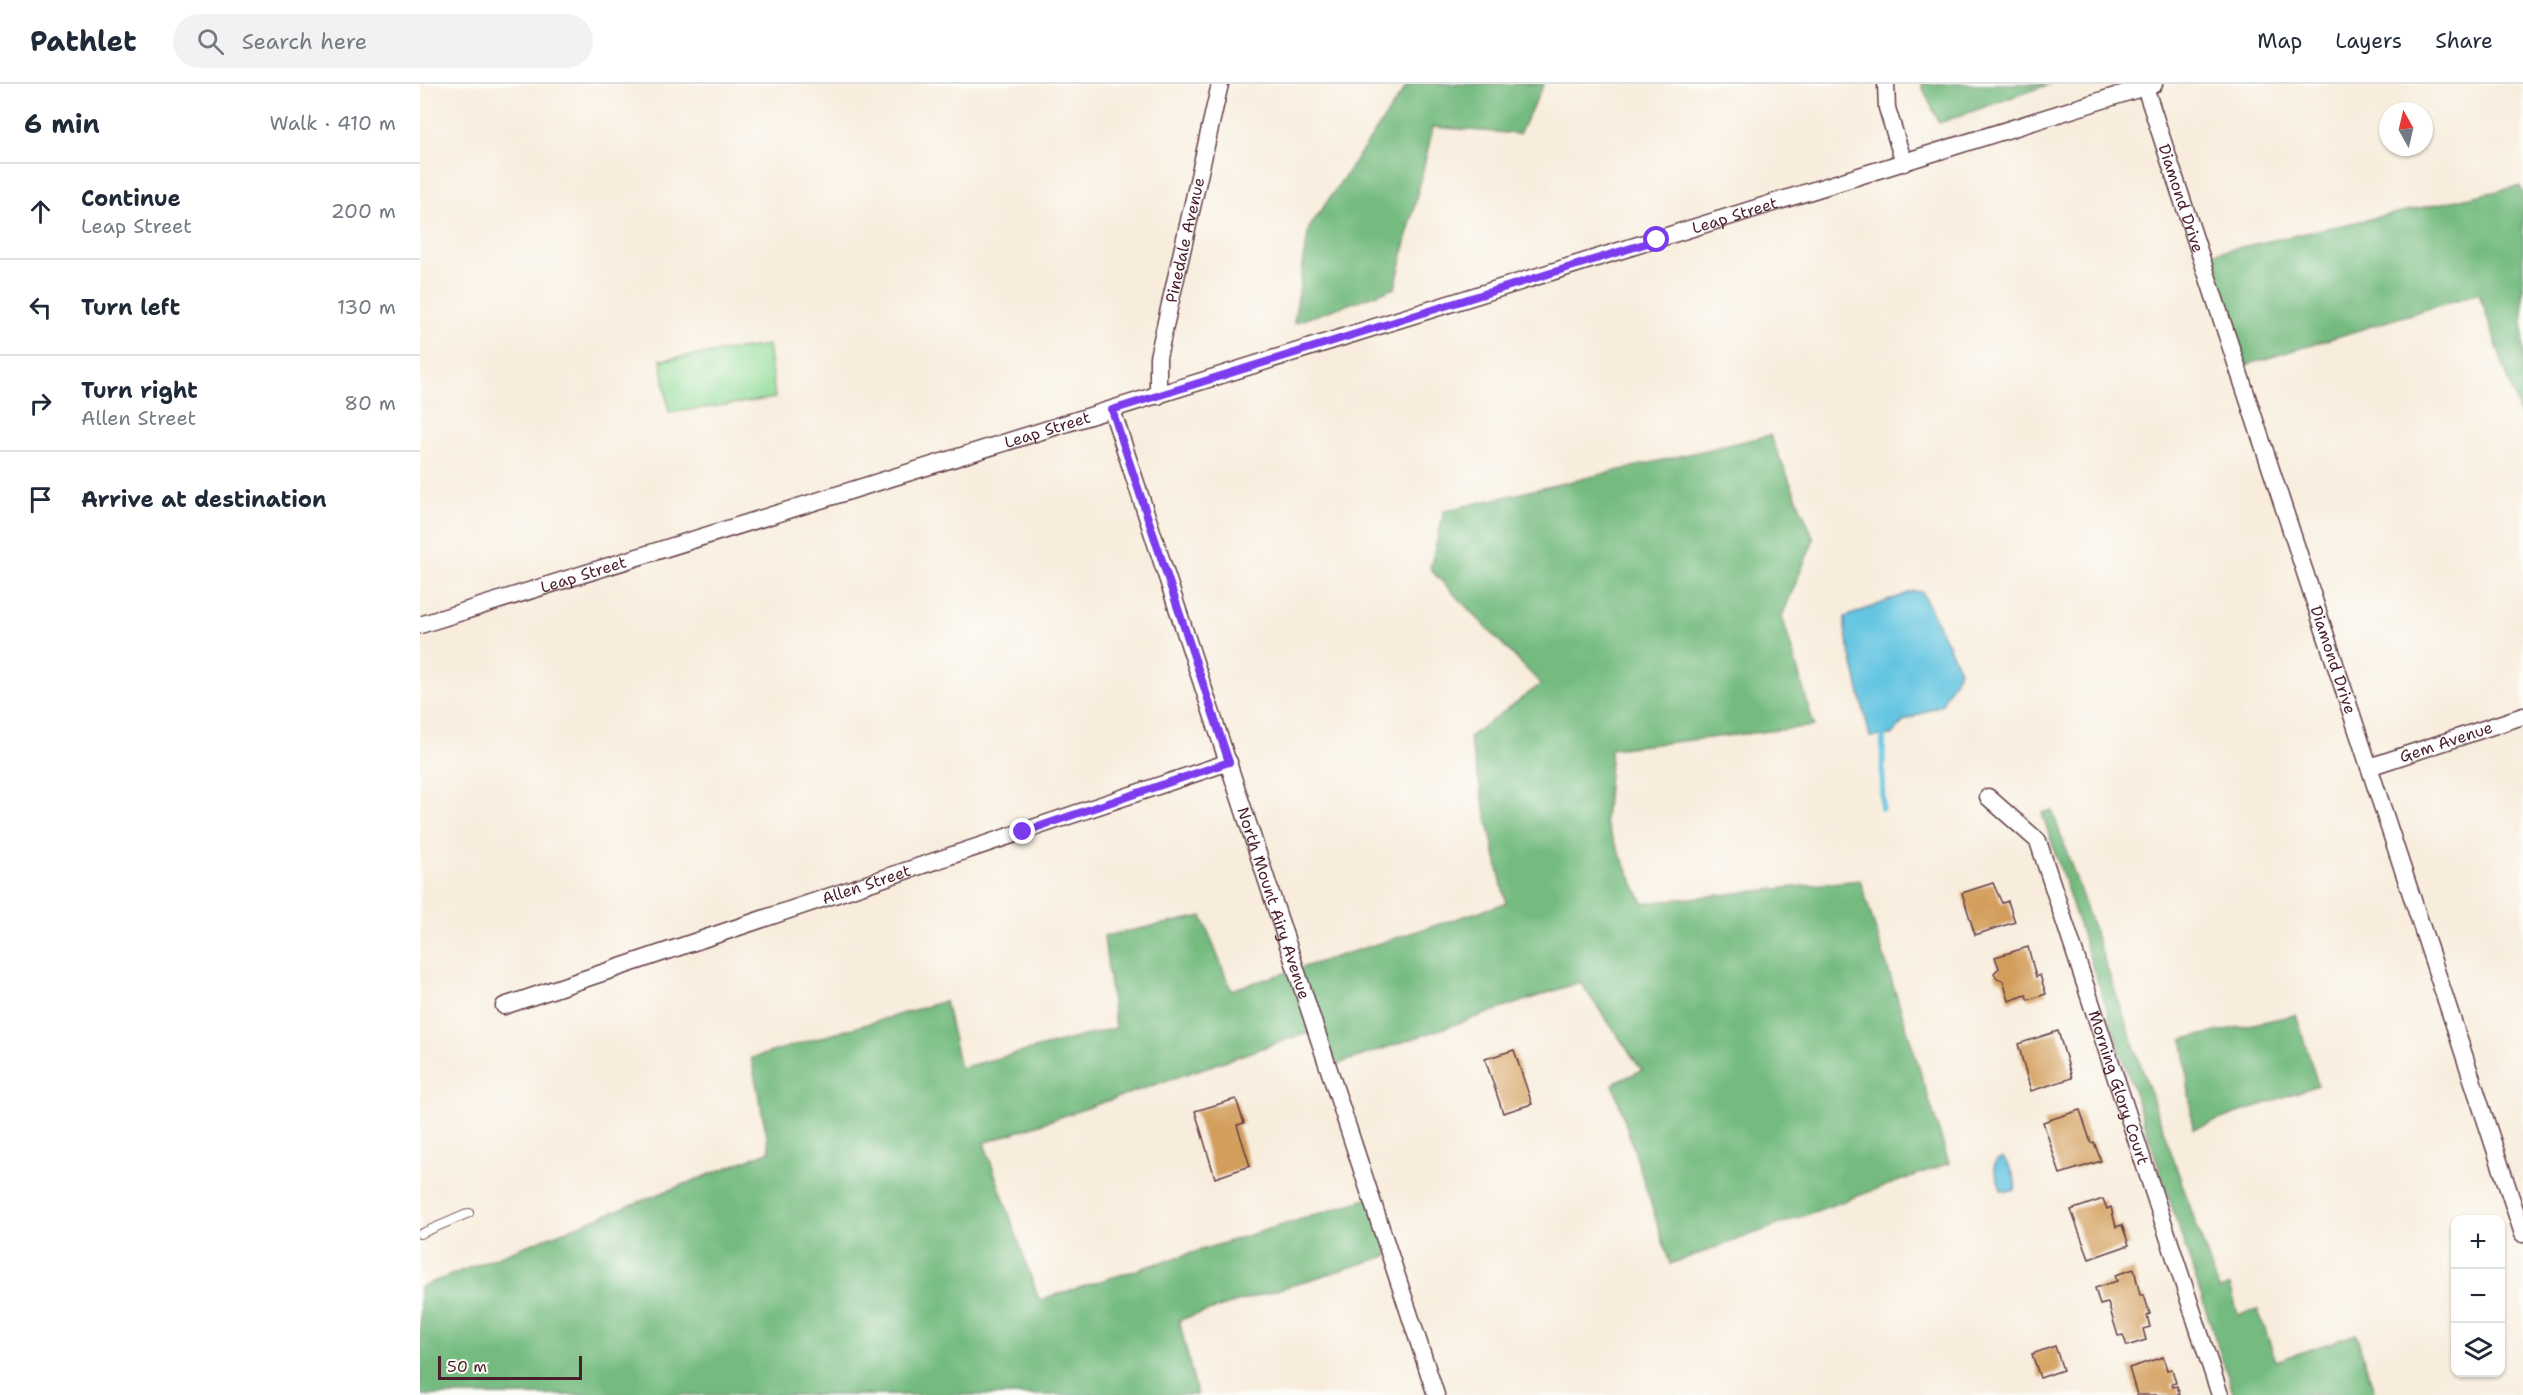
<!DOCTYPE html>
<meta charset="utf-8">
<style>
body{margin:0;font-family:"Shantell Sans",sans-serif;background:#f2f2f3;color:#1f2937}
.controls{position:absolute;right:18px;bottom:18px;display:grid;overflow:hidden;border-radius:12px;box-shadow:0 2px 4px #0004}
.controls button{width:54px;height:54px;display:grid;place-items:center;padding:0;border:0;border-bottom:2px solid #e0e1e3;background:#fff;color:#1f2937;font:30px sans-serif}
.compass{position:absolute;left:1959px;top:18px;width:54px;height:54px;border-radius:50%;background:#fff;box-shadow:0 2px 4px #0004;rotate:352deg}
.scale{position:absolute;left:18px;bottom:15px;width:144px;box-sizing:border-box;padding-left:6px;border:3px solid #4a1f2b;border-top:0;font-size:16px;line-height:21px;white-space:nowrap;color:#4a1f2b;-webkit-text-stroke:4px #fdfcf7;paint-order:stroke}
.stop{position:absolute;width:18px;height:18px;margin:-14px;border:4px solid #7c3aed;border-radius:50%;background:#fff}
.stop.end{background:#7c3aed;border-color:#fff;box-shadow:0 2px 6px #0008}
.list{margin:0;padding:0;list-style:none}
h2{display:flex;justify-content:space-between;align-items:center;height:78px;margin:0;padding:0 24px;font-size:26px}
h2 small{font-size:20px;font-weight:400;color:#747a83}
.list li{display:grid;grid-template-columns:39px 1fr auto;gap:18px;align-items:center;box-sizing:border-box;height:96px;padding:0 24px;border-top:2px solid #e0e1e3}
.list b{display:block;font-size:22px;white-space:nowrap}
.list p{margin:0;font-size:20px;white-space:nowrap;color:#747a83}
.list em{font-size:20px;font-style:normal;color:#747a83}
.icon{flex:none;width:33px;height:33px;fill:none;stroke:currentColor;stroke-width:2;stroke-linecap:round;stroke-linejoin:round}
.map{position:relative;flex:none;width:2103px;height:1311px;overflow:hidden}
header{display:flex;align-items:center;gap:36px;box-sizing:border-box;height:84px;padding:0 30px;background:#fff;border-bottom:2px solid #e0e1e3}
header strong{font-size:28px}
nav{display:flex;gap:33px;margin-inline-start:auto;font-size:21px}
.search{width:420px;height:54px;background:#f2f2f3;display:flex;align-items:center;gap:15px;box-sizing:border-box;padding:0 21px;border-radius:33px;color:#747a83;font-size:22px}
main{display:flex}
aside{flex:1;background:#fff}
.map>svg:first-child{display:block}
.green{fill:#90db98;stroke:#6d7d62;stroke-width:1.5}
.forest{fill:#74bb80;stroke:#5f6d56;stroke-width:1.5}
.water{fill:#63c5e1;stroke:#567286;stroke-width:1.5}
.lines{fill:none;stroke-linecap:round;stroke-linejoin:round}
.stream{stroke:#63c5e1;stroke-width:6}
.building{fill:#d39e5c}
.service-casing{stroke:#643e46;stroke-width:10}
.minor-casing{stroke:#643e46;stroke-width:19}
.service{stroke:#fff;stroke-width:8}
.minor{stroke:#fff;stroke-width:16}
.route{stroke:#7c3aed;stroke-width:8}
.labels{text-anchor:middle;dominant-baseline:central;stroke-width:4.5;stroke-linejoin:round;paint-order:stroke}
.street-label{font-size:16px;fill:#4a1f2b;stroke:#fdfcf7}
</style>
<header>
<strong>Pathlet</strong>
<div class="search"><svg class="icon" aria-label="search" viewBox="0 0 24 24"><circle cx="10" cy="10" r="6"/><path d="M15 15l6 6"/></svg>Search here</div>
<nav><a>Map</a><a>Layers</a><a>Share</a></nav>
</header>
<main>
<aside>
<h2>6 min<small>Walk · 410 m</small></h2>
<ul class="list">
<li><svg class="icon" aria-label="ahead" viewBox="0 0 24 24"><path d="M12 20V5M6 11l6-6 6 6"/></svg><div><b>Continue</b><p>Leap Street</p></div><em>200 m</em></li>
<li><svg class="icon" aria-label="left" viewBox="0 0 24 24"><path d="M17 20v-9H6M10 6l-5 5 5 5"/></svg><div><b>Turn left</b></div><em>130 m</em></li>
<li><svg class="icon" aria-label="right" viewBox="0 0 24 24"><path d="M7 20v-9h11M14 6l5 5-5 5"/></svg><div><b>Turn right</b><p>Allen Street</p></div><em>80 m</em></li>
<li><svg class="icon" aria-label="arrive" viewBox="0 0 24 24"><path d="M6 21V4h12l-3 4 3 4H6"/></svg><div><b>Arrive at destination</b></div></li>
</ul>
</aside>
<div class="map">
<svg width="2103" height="1311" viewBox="0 0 2103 1311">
<rect width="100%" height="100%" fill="#fdfcf7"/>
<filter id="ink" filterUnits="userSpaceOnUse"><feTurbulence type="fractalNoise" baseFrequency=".0167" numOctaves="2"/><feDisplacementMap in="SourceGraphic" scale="12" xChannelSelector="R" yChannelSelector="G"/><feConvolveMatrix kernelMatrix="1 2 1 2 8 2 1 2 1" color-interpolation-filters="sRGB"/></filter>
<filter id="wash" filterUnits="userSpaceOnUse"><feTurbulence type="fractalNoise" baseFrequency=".008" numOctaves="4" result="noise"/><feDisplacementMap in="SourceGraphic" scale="24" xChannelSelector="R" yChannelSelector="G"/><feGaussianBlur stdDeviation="1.35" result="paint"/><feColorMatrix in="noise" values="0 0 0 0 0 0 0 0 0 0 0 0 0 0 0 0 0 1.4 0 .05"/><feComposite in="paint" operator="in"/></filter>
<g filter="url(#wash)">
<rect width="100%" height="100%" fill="#f8eddd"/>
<path class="green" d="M348,261L355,314L249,329L241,276Z"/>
<path class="forest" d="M988,0H1124L1099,50L1013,43L975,204L874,239L889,144Z
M1501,0H1630L1519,39Z
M2100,102L2103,110V339L2059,209L1816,284L1780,172Z
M1350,351L1394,455L1362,532L1394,642L1191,665L1185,738L1223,819L1440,796L1529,1079L1250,1180L1193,1000L1222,986L1160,898L906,984L895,946L564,1059L619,1216L953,1113L970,1171L759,1236L777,1311H0V1203L350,1067L331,974L525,917L540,984L695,944L684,852L782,832L811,906L1086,819L1049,653L1121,600L1010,485L1024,427Z
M1632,726L1799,1206L1810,1201L1818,1231L1838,1226L1856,1277L1936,1250L1955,1311H1814L1622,729Z
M1876,931L1898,1001L1773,1045L1763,955Z"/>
<path class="water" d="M1494,507L1502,508L1540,586L1521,621L1484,637L1471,651L1450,653L1425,546V533Z
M1583,1074C1589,1080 1597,1095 1595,1106L1587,1108L1581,1106L1574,1083L1577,1076Z"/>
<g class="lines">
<path class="stream" d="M1462,724L1463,652"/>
</g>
<g id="blocks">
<path class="building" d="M1573,799L1582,819L1588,817L1595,838L1555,851L1542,809Z
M1608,863L1616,893L1620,891L1626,910L1608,916L1606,911L1589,917L1583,897L1577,895L1574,889L1579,884L1575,873Z
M1638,947L1652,994L1611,1007L1598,960Z
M1094,966L1112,1020L1083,1029L1065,975Z
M816,1015L824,1039L817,1041L830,1082L795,1094L775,1027Z
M1660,1026L1671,1059L1674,1058L1681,1077L1640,1090L1623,1038Z
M1683,1115L1687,1125L1691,1123L1696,1143L1702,1141L1709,1161L1669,1175L1651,1126Z
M1714,1185L1720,1211H1724L1730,1230L1727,1231L1730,1243L1723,1245L1726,1256L1707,1262L1703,1251L1698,1252L1688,1219L1680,1221L1675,1204L1697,1197L1695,1191Z
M1635,1262L1643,1286L1620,1294L1612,1270Z
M1743,1273L1747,1286L1752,1285L1756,1299L1752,1300L1753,1303L1757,1302L1760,1311H1717L1709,1284Z"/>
</g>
</g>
<g filter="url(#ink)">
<use href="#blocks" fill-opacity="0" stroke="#643e46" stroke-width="1.5"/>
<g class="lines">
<defs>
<path id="service" d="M0,1150L49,1129"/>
<g id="minor">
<path d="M1466,0L1467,24L1484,79"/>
<path id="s1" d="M1725,3L2103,1150"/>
<path id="s2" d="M738,312V273L800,0"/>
<path id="s3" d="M692,326L1016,1311"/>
<path id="s4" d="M0,541L1734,0"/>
<path id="s5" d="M1949,683L2103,632"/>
<path id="s6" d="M1568,713L1618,757L1800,1311"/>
<path id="s7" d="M84,922L809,678"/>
</g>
</defs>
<use href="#service" class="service-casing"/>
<use href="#minor" class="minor-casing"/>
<use href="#service" class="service"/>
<use href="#minor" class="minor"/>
</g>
</g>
<g class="lines" filter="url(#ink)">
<path class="route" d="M603,748L809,678L692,326L1237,156"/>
</g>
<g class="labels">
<g class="street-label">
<text stroke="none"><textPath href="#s1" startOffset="117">Diamond Drive</textPath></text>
<text stroke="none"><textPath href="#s4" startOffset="1377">Leap Street</textPath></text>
<text stroke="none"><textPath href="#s2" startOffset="159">Pinedale Avenue</textPath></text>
<text stroke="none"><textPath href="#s4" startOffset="657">Leap Street</textPath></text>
<text stroke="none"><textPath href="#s4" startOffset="171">Leap Street</textPath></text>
<text stroke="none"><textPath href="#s1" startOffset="603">Diamond Drive</textPath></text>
<text stroke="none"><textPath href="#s5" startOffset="81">Gem Avenue</textPath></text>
<text stroke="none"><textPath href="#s7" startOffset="382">Allen Street</textPath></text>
<text stroke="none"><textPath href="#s3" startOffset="519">North Mount Airy Avenue</textPath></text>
<text stroke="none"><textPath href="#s6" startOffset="326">Morning Glory Court</textPath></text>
</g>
</g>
</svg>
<div class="controls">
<button>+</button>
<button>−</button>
<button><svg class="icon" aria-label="layers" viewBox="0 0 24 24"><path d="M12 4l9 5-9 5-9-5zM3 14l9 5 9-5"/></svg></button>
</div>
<svg class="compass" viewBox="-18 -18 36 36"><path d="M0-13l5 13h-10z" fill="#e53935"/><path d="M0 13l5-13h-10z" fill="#747a83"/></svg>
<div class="scale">50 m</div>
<div class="stop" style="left:1237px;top:156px"></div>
<div class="stop end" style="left:603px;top:748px"></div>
</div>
</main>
